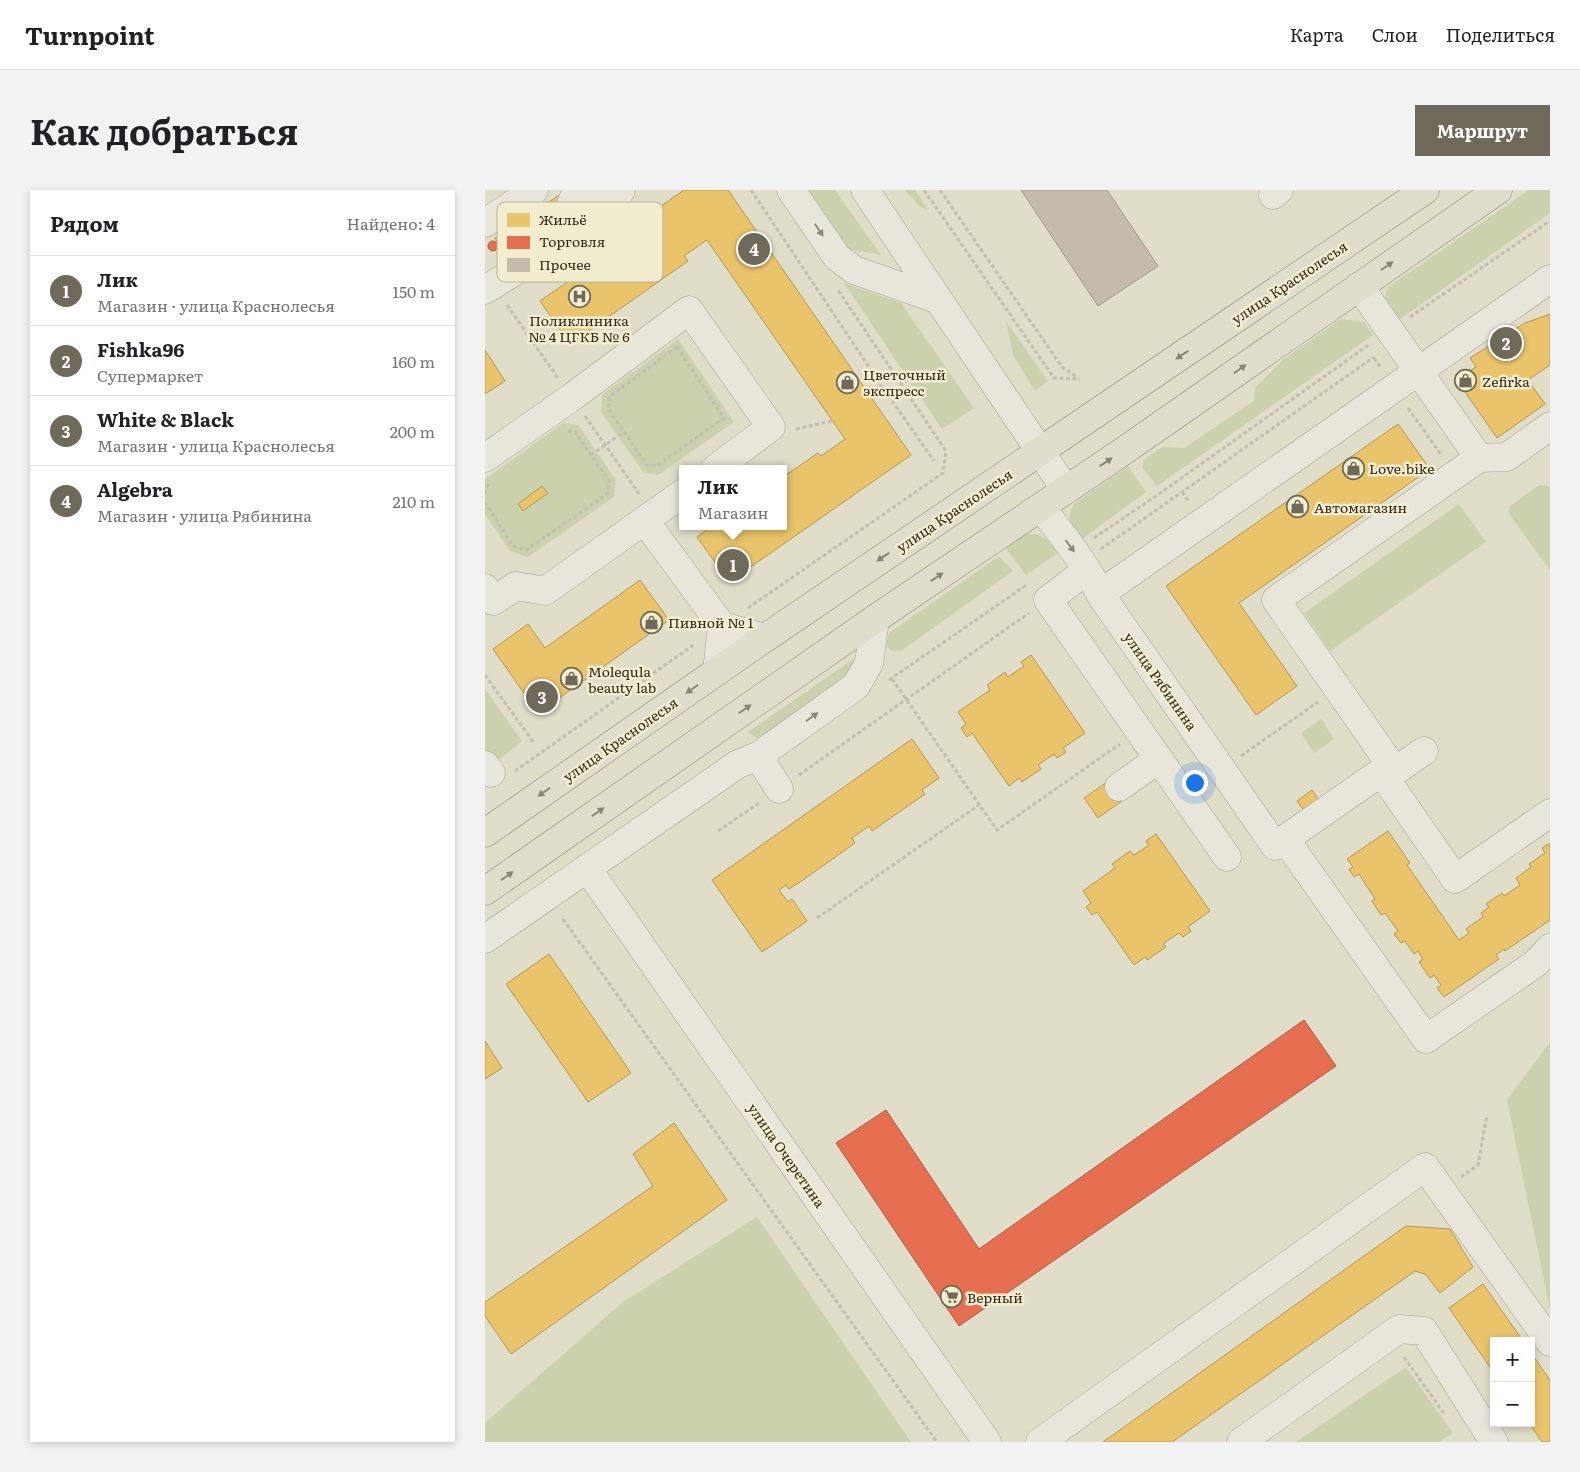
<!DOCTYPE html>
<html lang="ru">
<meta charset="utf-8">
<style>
body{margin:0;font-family:Literata,serif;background:#f2f2f2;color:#202124}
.controls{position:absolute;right:15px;bottom:15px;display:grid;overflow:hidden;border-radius:0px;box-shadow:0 2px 8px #0003}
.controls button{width:45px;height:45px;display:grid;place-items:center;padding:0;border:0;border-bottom:1px solid #e0e0e0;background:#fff;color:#202124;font:25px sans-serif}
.you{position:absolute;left:709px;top:592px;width:18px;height:18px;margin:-12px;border:4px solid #fff;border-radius:50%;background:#1a73e8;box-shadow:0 0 0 8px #1a73e833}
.badge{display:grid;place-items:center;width:32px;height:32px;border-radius:50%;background:#6f6959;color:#fff;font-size:16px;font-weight:700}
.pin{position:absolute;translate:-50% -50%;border:2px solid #fff;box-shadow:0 1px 5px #0006}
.popup{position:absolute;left:194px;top:275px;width:108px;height:65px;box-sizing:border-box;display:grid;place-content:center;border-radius:0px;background:#fff;filter:drop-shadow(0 1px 4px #0005);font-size:16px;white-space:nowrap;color:#757577}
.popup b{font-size:19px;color:#202124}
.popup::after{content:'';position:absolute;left:50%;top:100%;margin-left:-10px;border:10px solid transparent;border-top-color:#fff}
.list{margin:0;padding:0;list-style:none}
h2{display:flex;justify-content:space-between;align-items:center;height:65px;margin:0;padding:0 20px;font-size:21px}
h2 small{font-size:16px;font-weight:400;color:#757577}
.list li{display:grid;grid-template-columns:32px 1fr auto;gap:15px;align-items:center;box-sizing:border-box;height:70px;padding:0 20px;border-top:1px solid #e0e0e0}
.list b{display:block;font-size:19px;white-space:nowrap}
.list p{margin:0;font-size:16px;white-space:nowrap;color:#757577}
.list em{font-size:16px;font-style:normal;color:#757577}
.map{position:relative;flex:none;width:1065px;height:1252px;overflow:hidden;border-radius:0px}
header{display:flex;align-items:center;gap:30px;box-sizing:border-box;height:70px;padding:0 25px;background:#fff;border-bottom:1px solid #e0e0e0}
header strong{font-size:24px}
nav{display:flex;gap:28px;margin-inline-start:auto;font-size:18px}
.intro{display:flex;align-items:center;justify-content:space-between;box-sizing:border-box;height:120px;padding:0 30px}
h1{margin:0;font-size:35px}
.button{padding:12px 22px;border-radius:0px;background:#6f6959;color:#fff;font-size:18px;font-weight:700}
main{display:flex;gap:30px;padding:0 30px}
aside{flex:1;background:#fff;border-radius:0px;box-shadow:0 2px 8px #0003}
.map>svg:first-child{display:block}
.green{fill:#cbd1ac}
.homes{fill:#e9c46a;stroke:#b29653}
.shops{fill:#e76f51;stroke:#b15a41}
.building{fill:#c4bbaa;stroke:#a09989}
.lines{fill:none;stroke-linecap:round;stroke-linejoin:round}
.minor-casing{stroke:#a5a193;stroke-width:29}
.major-casing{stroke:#8a8679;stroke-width:29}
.path{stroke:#c1beb2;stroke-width:3;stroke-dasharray:4 2.5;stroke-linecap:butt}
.minor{stroke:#e8e6db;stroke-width:28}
.major{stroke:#e0ddcc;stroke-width:28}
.oneway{fill:#8d887c}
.oneway2{fill:#898474}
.labels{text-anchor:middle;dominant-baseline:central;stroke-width:5;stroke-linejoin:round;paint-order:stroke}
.street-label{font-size:14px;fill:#322a1c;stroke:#f2edce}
.poi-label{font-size:14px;fill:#322a1c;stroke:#f2edce;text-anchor:start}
.key{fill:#f2edce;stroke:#b8b299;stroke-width:1}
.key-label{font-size:14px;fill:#322a1c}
</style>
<header>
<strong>Turnpoint</strong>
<nav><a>Карта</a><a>Слои</a><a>Поделиться</a></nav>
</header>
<div class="intro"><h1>Как добраться</h1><a class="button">Маршрут</a></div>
<main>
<aside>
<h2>Рядом<small>Найдено: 4</small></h2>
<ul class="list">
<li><span class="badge">1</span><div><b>Лик</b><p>Магазин · улица Краснолесья</p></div><em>150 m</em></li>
<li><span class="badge">2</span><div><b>Fishka96</b><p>Супермаркет</p></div><em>160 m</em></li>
<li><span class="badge">3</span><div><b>White &amp; Black</b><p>Магазин · улица Краснолесья</p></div><em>200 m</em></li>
<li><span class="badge">4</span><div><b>Algebra</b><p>Магазин · улица Рябинина</p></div><em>210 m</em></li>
</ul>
</aside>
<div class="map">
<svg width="1065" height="1252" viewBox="0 0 1065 1252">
<rect width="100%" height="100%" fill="#e0ddc9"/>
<path class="green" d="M319,0H350L396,65L358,58Z
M420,0H430L443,20L434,16Z
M1044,0H1065V23L911,132L898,112L903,97Z
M359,93L416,113L489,218L457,239Z
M856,129L879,132L888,145L672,296L657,277L660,269L677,257L699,258L769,211L770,198L799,169Z
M521,131L563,191L550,201L528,165Z
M193,149L249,232L173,285L158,282L116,222L117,205Z
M78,233L93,235L131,290L129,307L43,367L25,361L0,324V289Z
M643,276L661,302L594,351C586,337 580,330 589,314Z
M1054,295L1063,296L1065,298V380L1024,324L1025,316Z
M974,314L1001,352L845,461L819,423Z
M552,344L566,351L573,363L541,385L520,357L535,345Z
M514,366L528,381L416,461H406L401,454L404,443Z
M380,461L374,478L279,553L263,542Z
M0,499L37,551L7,575L0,565Z
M836,529L849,549L829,563L816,543Z
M1065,852V1120L1022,910Z
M272,1027L426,1252H0V1233L138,1112Z
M921,1177L968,1243L954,1252H811Z"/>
<path class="homes" d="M199,0H243L426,265L244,392L212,347L227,336H298V287L333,263L336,266L360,249L222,50L199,66L203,71L85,154L55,111L173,29L169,21Z
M79,2L94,23L24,70L10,48Z
M1065,124V175L1043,190L1060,214L1012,248L971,189L991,177L985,168L1040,133Z
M0,160L20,191L0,204Z
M913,234L945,279L754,413L812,496L771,525L681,396Z
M57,296L63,303L38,321L33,314Z
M155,390L184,430L53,523L8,459L43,434L60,458Z
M546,465L600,543L578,558L581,562L572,568L569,564L553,575L556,579L537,592L534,588L524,596L487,543L482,547L476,538L481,534L473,522L505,500L502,495L520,482L523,487L539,476L536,472Z
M427,549L454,588L437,600L440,604L387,641L384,636L367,648L370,653L318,690L304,699L301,695L294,700L303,712L307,709L322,731L277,762L227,690Z
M628,588L641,608L613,628L599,608Z
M827,600L838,616L823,626L812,611Z
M903,641L925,673L922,675L974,750L984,743L981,739L998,727L996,723L1004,717L1001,714L1017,703L1019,706L1035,695L1031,688L1046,677L1044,674L1060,663L1057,658L1065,653V730L1020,761L1019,759L1011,765L1014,769L959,807L952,798L956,795L949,785L945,788L934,772L938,769L933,761L929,764L920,751L916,753L909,744L913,741L900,723L896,725L887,711L890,709L874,684L869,687L864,679L868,677L862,669Z
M671,644L725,721L703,737L706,741L698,747L694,743L678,754L681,757L662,770L660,767L649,775L612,722L607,725L601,717L606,713L598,701L630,678L627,674L645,661L649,665L664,655L661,651Z
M64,764L146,883L103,912L21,794Z
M0,851L17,878L0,889Z
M189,933L242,1010L26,1164L0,1126V1112L168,996L148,964Z
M921,1036L965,1039L988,1077L955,1103L940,1084L930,1081L687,1252H618Z
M998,1094L1038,1151H1009V1183L964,1118Z
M1046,1163L1065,1190V1252H1057L1044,1233H1046Z"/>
<path class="shops" d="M3 56a5 5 0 1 1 10 0a5 5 0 1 1-10 0Z
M819,830L851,876L474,1136L351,953L401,920L494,1059Z"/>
<path class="building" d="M536,0H622L673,76L613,116Z"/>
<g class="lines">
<defs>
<path id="minor" d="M94,0L86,13L132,0
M306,0L352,67L369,80L452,109
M380,0L581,300
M788,5L794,0
M0,33L49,0
M874,96L994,268L791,410L910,581L939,561
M0,100L121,24L136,0
M0,268L87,207L204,120L286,237L230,279
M994,268L1022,267L1065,236
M556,317C577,345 600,372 615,404L790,656L906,575
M160,331L237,436
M602,380L563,410L742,667
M0,398L8,411L31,396L60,401L198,303
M615,404L1065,89
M232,481L237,436L280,448
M273,566L294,599
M0,575L6,583
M896,582L970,689L1065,623
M634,597L674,569
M800,649L941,849L1051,773L1065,758
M102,678L502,1252
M0,749L253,574L273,566L371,496L384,473L390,429
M555,1252L940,977L1065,1152
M756,1252L914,1139L939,1141L1009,1252"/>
<path id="major" d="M0,643L280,448L940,0
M0,701L390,429L640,260L1013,0"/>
</defs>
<use href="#minor" class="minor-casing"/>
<use href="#major" class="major-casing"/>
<path class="path" d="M266,0L396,195L449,271
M439,0L569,188L595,189
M455,0L577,177L593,188
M22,115L73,188
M925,127L1065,31
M192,157L239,228L172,276L162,275L124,220V207Z
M889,168L896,178
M384,204L396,195
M923,218L957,266
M100,226L155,305
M311,239L347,231
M106,265L139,242
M697,302L704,312
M0,304L2,296L6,293
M0,312L28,356L41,360L122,304L124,291L90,242L83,241
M609,348L671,306L885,154
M616,359L889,167
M263,418L458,283L461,261L353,100
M0,485L49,553
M407,489L512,640L635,554
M404,490L543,394
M756,566L833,512
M30,581L210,454
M314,585L544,423
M233,641L274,613
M332,728L494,615
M78,729L452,1252
M976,987L993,975L1002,925
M919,1167L960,1225"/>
<use href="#minor" class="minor"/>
<use href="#major" class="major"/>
</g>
<defs><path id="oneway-solid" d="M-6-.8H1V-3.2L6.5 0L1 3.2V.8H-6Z" transform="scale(1.25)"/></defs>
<g class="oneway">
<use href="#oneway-solid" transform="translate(334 40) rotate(56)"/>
<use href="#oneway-solid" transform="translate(585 356) rotate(53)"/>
<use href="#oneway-solid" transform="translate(327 527) rotate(-35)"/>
</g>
<g class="oneway2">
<use href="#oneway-solid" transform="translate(902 76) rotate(-35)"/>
<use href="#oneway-solid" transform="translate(697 165) rotate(146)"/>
<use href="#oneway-solid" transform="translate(755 179) rotate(-35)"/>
<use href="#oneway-solid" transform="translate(621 272) rotate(-34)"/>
<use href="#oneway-solid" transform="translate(398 367) rotate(146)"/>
<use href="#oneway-solid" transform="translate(452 387) rotate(-34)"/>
<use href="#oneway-solid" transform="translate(207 499) rotate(145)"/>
<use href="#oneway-solid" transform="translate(260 519) rotate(-35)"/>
<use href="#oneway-solid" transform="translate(59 602) rotate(145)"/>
<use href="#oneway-solid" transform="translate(113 622) rotate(-35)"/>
<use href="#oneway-solid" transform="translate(22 686) rotate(-35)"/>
</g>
<defs>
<symbol id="hospital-ring" viewBox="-11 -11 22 22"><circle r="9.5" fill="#f2edce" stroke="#6f6959" stroke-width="1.5"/><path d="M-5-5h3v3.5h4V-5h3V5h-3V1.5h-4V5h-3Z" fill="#6f6959"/></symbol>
<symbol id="shop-ring" viewBox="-11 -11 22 22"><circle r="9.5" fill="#f2edce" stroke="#6f6959" stroke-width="1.5"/><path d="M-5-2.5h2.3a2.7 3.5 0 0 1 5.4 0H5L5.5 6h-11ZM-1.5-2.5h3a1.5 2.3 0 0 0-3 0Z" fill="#6f6959"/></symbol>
<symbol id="supermarket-ring" viewBox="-11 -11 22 22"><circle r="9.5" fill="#f2edce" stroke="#6f6959" stroke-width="1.5"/><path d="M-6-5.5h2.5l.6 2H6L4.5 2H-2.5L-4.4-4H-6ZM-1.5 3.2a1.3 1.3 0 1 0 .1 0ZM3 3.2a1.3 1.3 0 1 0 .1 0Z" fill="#6f6959"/></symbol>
</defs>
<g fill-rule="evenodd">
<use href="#hospital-ring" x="82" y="94" width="25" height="25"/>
<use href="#shop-ring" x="968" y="178" width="25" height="25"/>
<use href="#shop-ring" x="350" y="180" width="25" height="25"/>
<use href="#shop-ring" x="856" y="266" width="25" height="25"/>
<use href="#shop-ring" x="800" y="304" width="25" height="25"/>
<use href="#shop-ring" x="154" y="420" width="25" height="25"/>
<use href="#shop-ring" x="74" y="476" width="25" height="25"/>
<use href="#supermarket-ring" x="454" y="1094" width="25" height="25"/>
</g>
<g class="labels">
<g class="street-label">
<text transform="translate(804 92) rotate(-34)">улица Краснолесья</text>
<text transform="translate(469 320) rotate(-34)">улица Краснолесья</text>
<text transform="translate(676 491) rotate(55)">улица Рябинина</text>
<text transform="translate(135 549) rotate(-35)">улица Краснолесья</text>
<text transform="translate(302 965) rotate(55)">улица Очеретина</text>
</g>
<g class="poi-label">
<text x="94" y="130" text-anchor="middle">Поликлиника<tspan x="94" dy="16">№ 4 ЦГКБ № 6</tspan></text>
<text x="378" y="184">Цветочный<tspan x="378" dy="16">экспресс</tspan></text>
<text x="997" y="191">Zefirka</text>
<text x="884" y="278">Love.bike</text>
<text x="829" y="317">Автомагазин</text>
<text x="183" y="432">Пивной № 1</text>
<text x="103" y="481">Molequla<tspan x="103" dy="16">beauty lab</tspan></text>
<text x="482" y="1107">Верный</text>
</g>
</g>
<rect x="12" y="12" width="166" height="80" rx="8" class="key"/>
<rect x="22" y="23" width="23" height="14" fill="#e9c46a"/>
<rect x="22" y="46" width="23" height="13" fill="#e76f51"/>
<rect x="22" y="68" width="23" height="14" fill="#c4bbaa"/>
<g class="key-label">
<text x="54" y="35">Жильё</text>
<text x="54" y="57">Торговля</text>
<text x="54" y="80">Прочее</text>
</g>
</svg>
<div class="controls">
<button>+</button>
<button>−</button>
</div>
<div class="you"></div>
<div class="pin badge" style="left:248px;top:375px">1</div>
<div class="popup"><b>Лик</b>Магазин</div>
<div class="pin badge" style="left:1021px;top:153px">2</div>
<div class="pin badge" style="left:57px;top:507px">3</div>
<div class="pin badge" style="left:269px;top:59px">4</div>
</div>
</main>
